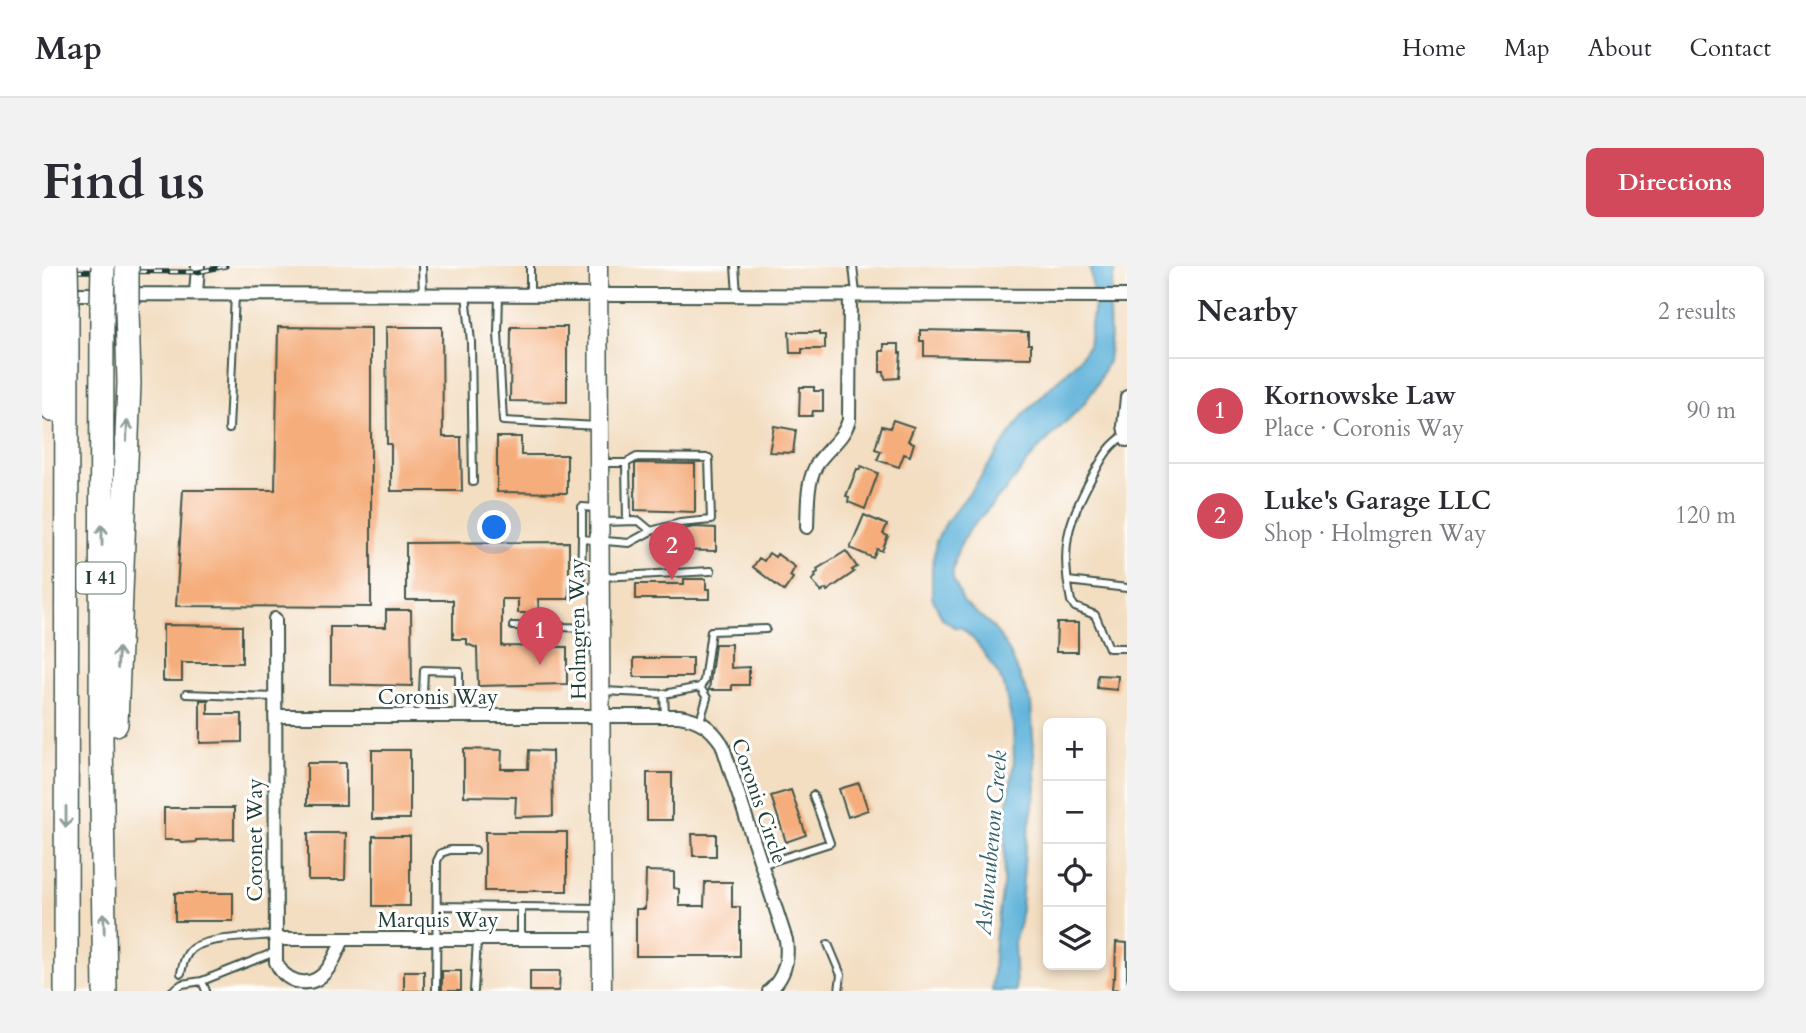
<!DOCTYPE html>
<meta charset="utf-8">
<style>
body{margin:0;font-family:Cardo,serif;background:#f2f2f3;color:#2b2b33}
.controls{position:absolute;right:21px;bottom:21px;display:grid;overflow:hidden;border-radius:10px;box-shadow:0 4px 10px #0003}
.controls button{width:63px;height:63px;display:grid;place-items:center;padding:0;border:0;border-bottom:2px solid #e1e1e2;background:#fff;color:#2b2b33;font:35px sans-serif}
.you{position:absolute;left:453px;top:262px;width:24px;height:24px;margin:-18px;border:5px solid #fff;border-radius:50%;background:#1a73e8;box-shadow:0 0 0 10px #1a73e833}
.badge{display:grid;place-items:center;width:46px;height:46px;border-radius:50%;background:#d1495b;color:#fff;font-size:23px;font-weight:700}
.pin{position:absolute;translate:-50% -58px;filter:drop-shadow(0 2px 4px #0008)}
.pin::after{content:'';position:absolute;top:37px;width:24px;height:21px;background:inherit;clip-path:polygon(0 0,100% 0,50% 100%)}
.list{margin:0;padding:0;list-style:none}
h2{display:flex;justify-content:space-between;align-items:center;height:91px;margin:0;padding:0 28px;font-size:30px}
h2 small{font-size:23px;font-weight:400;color:#7c7c81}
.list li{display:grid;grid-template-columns:46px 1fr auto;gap:21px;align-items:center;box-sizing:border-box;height:105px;padding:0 28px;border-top:2px solid #e1e1e2}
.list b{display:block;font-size:26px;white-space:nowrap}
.list p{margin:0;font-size:23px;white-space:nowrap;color:#7c7c81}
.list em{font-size:23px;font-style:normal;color:#7c7c81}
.icon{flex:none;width:38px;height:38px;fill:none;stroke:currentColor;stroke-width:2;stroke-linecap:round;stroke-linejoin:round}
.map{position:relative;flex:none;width:1085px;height:725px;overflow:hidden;border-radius:10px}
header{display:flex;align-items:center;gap:42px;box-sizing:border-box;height:98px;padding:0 35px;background:#fff;border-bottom:2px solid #e1e1e2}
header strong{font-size:33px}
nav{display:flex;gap:38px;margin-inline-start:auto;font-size:24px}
.intro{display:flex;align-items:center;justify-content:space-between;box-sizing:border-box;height:168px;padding:0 42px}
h1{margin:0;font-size:49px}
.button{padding:18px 32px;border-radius:10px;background:#d1495b;color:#fff;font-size:24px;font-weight:700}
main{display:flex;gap:42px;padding:0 42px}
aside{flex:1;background:#fff;border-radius:10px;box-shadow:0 4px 10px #0003}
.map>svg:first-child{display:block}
.water{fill:#5eb2da;stroke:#3e7887;stroke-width:2}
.building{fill:#f5ad7c}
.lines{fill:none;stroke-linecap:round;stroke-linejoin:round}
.lane-casing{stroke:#3f5549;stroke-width:10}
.street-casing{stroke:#3f5549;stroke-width:16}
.secondary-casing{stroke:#3f5549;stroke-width:21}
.highway-casing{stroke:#3f5549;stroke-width:26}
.lane{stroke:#fff;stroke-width:6}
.street{stroke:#fff;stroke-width:12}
.secondary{stroke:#fff;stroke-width:18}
.highway{stroke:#fff;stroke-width:23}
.rail-casing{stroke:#1f3d34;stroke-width:5}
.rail{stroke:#fff;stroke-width:2.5;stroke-dasharray:8;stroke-linecap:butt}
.highway-bridge-casing{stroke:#3f5549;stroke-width:26;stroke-linecap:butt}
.highway-bridge{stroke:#fff;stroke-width:23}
.oneway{stroke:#8f9e9a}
.labels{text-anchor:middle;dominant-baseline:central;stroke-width:6;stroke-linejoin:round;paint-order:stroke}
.shield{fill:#fff;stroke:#627771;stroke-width:2}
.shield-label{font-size:19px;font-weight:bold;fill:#1f3d34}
.street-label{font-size:21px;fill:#1f3d34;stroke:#fff}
.water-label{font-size:23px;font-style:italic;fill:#326066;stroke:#fff}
</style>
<header>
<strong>Map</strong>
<nav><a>Home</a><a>Map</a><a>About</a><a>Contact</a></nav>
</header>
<div class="intro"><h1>Find us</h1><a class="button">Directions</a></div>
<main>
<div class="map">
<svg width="1085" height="725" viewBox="0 0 1085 725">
<rect width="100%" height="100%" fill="#fff"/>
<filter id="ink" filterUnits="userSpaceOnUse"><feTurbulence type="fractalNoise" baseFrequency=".0143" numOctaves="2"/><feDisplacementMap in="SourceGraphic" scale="14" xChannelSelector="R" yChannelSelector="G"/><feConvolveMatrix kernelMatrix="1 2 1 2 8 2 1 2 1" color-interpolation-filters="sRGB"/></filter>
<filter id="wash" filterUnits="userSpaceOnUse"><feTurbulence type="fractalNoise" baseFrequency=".00686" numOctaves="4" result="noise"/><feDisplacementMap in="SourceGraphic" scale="28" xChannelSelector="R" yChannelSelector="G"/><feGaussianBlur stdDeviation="1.57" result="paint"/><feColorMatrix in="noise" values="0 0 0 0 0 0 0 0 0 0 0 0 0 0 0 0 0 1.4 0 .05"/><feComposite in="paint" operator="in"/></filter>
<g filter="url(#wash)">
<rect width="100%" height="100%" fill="#f3dec2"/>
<path class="water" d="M1048,0H1073L1067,40L1068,78L1066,95L1053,122L1041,139L997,182L966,221L926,265L915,286L911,304V313L922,337L948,358L957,369L967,385L989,436L994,523L983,585L978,656L972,676L974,725H950L953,673L961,619L964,549L972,495L971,461L963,424L958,411L935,377L920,362L912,361L900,352L890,331V302L894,275L905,255L931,222L982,148L1036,94L1046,80L1052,39Z"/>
<g id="blocks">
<path class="building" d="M236,61L329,62V341L134,340L141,224H233Z
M344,61H400L401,171H419L420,225H349V178H345Z
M469,61H525V136L468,135Z
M878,64L986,66V78H989V92L882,90V75H878Z
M747,66H777V69H783V83H760V87H748Z
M842,78H857V87H859L857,112L843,113L842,106H838V85H842Z
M758,121H772V125H781V145H771L770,150H757Z
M851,154L872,161L866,175L872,177L868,190L862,188L857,201L835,194L839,185L833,183L840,160L848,162Z
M732,160L754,164L751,187L727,186Z
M455,171H479V189H525V227L455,226Z
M596,197L653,198V246L593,244V198Z
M819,200L836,207L823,243L806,236L807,231L804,230L815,203L817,204Z
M822,249L845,259L841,268L846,270L840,285L835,283L831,292L808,282Z
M652,261L674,262V285L627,284L628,266Z
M527,276V333H496L497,347H476V333H460V380L525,381V418L436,420L435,382L425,378V373H411V334H364V277Z
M804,285L815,301L810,304L812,306L785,325L784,323L779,326L770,314L774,311L773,308L776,306L775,303Z
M727,287L733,291L735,288L753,301L748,310L751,312L742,325L711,301L717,292L722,295Z
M642,313H664V323H668V333H594V318H642Z
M344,344H369L370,420L288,418V361H344Z
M1015,357H1036V386H1014Z
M121,359L200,360V397H140V415H121Z
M673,378H689V402L707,401V419H690V424H667Z
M592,392H650V411H592Z
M1056,409L1076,410L1075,424L1055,422Z
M158,434H166V448H200V476L158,477Z
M422,483L460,484L459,503H486L487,484L510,485L511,550L473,551L474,531L422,530Z
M330,484H368V553H330Z
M265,497H304V539H265Z
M605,507H630V554H605Z
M817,517L826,544L806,551L797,523Z
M749,524L764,569L744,576L729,530Z
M122,542H192V573L154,574V576L140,577L137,574H122Z
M443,566H525V625H443Z
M266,567H304L303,614H266Z
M650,568H674V590H651Z
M331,570H368V640H331Z
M604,605L632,606V622L637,623V640H662L663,616H690V641H698V690H594V643H603Z
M133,627H191V655H133Z
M1074,676L1085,677V724L1070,723L1071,712H1073Z
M362,705H382V725H362Z
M400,705H419V725H400Z
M488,705H518L517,725H488Z"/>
</g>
</g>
<g filter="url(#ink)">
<use href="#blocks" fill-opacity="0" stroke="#3f5549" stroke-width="2"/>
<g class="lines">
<defs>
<path id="lane" d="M380,0L381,29
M693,0L695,28
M811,0L814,28
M424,28L429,76L431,216
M457,28L456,67L461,155L556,160
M488,28V0
M187,163L193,28
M560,197H584L585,255
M584,197L595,191L667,192L669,254L638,257L609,265
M540,273V241L555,242
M560,311L669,305
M1026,315L1085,322
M556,322L539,321L540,273L587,277L609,265L597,255L558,256
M471,360L557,362
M1082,382H1067L1053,349L1033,341L1029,335C1018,282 1025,257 1050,211C1061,192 1065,181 1083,169
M561,425L622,428L658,421L662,415L669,365L724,363
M144,428L233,431
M622,428L623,450
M380,450L382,404L417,405V450
M658,455L665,432L658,421
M719,599L788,577L771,529
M395,640L558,642
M479,673V641
M786,678L799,709L797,725
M139,707C141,698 143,688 151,682C167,671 212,671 233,669
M160,715L164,725
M130,725L140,718L160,715L233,686
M394,725L395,595L399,587L408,584H433
M432,725L435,673"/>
<path id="street" d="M21,28L1085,30
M154,28L156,0
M1085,131L1082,160L1085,174
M765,261C766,238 764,214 777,195C788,180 802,172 807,154L808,28
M233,353L234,696C239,706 243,711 254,715C281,723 293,693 301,673
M233,450H637C657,453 669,461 680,478L744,674C747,695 742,712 727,725
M233,673H560"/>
<path id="secondary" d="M556,0L560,725"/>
<path id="highway" d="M8,42L10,144
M60,42L59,474L63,725
M74,458L87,117L85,42
M24,725L25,42"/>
</defs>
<use href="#lane" class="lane-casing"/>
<use href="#street" class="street-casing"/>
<use href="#secondary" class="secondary-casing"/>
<use href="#highway" class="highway-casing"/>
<use href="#lane" class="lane"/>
<use href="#street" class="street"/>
<use href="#secondary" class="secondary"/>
<use href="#highway" class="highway"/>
<defs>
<path id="rail" d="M0,5L156,6L184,0"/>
</defs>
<use href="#rail" class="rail-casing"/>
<use href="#rail" class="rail"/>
<defs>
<path id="highway-bridge" d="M5,0L8,42
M24,0L25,42
M85,0V42
M60,42L61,0"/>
</defs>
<use href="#highway-bridge" class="highway-bridge-casing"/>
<use href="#highway-bridge" class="highway-bridge"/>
</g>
<defs><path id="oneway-shaft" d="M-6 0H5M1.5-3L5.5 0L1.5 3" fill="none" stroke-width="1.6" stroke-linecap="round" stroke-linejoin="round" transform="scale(1.75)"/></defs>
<g class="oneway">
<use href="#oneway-shaft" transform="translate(85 165) rotate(-88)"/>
<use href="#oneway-shaft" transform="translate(60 269) rotate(-90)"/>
<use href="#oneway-shaft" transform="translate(76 392) rotate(-88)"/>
<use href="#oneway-shaft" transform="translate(24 551) rotate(90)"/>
<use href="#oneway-shaft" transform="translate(62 657) rotate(-91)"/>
</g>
</g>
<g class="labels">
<rect class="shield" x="34.5" y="296.5" width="49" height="31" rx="5"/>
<g class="shield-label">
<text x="59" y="312">I 41</text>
</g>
<g class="street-label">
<text transform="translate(536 363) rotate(-91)">Holmgren Way</text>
<text x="396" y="431">Coronis Way</text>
<text transform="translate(717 535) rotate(71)">Coronis Circle</text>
<text transform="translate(213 574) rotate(-90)">Coronet Way</text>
<text x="396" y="654">Marquis Way</text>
</g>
<g class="water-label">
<text transform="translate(949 577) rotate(-85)">Ashwaubenon Creek</text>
</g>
</g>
</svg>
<div class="controls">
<button>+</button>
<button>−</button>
<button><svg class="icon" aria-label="locate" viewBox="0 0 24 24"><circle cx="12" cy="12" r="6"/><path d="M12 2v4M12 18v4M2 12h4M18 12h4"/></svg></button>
<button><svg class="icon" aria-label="layers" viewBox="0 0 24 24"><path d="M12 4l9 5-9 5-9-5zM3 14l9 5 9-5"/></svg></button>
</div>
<div class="you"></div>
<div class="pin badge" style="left:498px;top:399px">1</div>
<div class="pin badge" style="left:630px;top:314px">2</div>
</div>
<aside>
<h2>Nearby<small>2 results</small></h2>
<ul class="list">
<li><span class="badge">1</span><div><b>Kornowske Law</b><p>Place · Coronis Way</p></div><em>90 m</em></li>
<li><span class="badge">2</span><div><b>Luke's Garage LLC</b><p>Shop · Holmgren Way</p></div><em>120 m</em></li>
</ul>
</aside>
</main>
